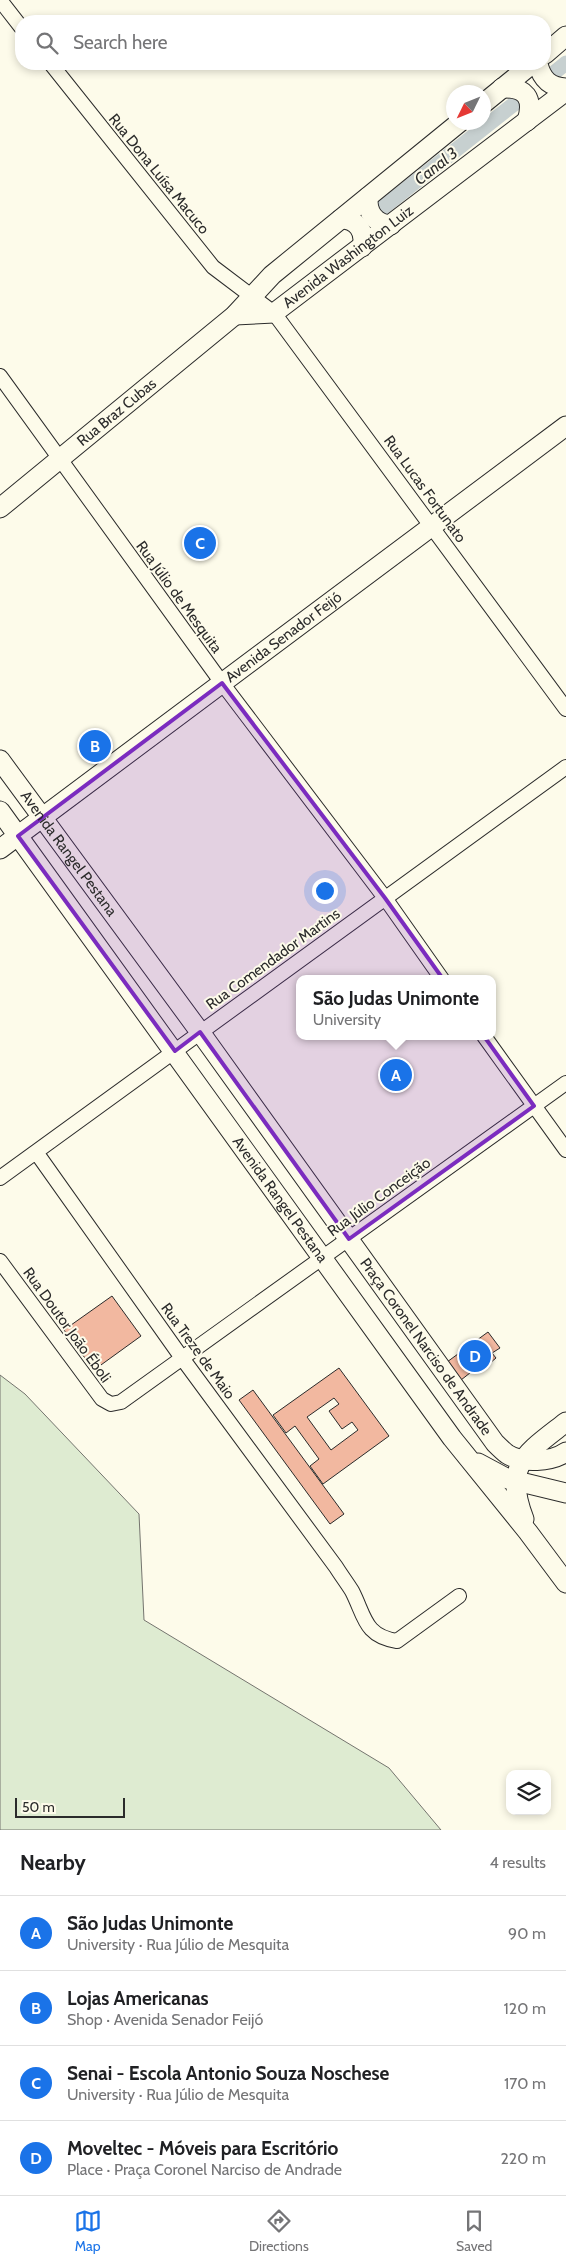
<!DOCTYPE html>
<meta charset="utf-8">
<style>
body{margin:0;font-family:Cabin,sans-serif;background:#f2f2f2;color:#202124}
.controls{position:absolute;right:15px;bottom:15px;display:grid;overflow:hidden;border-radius:10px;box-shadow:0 2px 8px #0003}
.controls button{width:45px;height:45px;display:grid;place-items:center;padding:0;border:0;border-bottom:1px solid #e0e0e0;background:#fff;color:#202124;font:25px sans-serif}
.compass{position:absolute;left:446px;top:85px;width:45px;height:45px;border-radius:50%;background:#fff;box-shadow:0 2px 8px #0003;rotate:227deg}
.scale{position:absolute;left:15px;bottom:12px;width:110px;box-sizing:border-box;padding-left:5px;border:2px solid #2b2b2b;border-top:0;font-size:14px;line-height:18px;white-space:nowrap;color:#2b2b2b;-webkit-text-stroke:4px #fdfbea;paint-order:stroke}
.you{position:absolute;left:324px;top:890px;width:18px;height:18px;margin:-12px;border:4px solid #fff;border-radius:50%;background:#1a73e8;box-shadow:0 0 0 8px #1a73e833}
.badge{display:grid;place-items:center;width:32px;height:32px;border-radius:50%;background:#1a73e8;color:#fff;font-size:16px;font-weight:700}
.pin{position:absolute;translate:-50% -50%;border:2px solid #fff;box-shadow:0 1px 5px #0006}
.popup{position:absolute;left:296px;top:975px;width:200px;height:65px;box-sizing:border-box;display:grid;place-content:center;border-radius:10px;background:#fff;filter:drop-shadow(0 1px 4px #0005);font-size:16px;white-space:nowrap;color:#757577}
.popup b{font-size:19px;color:#202124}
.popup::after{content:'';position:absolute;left:50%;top:100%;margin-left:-10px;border:10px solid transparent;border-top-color:#fff}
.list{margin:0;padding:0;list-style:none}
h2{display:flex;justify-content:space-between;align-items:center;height:65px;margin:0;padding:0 20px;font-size:21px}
h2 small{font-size:16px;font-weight:400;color:#757577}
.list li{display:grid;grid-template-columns:32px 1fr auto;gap:15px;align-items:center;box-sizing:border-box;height:75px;padding:0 20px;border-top:1px solid #e0e0e0}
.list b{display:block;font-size:19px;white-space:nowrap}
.list p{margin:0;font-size:16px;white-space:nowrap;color:#757577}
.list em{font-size:16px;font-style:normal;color:#757577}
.icon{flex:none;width:28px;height:28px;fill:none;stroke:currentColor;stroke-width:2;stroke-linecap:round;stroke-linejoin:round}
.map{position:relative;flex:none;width:566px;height:1830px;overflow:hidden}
.search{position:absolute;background:#fff;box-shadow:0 2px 8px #0003;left:15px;right:15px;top:15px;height:55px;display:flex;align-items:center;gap:12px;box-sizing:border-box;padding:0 18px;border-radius:20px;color:#757577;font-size:19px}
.sheet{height:365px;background:#fff}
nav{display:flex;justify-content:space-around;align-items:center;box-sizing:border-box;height:70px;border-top:1px solid #e0e0e0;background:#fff;font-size:14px;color:#757577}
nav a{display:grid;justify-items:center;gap:2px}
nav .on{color:#1a73e8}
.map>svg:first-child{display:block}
.green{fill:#deebd1;stroke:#74746e}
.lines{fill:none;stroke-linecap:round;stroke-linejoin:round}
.canal{stroke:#c7d0d0;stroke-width:15}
.building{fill:#f2b8a0;stroke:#2b2b2b;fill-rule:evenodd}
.minor-casing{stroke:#2b2b2b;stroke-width:16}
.secondary-casing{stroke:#2b2b2b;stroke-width:21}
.minor{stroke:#fdfbea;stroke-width:14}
.secondary{stroke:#fdfbea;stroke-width:19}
.marked{fill:#7b2cbf;fill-opacity:0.2;stroke:#7b2cbf;stroke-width:4;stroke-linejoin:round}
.labels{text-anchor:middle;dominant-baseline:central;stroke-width:4;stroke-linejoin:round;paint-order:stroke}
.street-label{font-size:15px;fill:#2b2b2b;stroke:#fdfbea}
.water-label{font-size:16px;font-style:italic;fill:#2b2b2b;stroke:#fdfbea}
</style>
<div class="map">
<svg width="566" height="1830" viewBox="0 0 566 1830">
<rect width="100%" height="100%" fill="#fdfbea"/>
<path class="green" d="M0,1375L25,1394L139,1514L144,1620L389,1768L441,1830H0Z"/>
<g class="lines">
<path class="canal" d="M555,72L566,63
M381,209L514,104"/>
</g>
<path class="building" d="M112,1296L141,1336L94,1370L64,1330Z
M488,1332L500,1348L492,1353L496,1358L478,1373L475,1369L461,1380L447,1362Z
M339,1368L389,1436L323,1484L310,1466L319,1459L295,1426L286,1433L273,1415ZM334,1398L339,1404L329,1411L342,1429L352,1422L358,1430L331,1450L307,1417Z
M253,1390L344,1514L330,1524L239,1400Z"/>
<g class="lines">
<defs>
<path id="minor" d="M0,0L21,27
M51,64L213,267L274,313L566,709
M0,376L222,683L385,898L442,979
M484,1036L566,1150
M36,1152L182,1358L336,1567C341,1575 347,1583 352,1591C365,1616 364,1636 397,1641L459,1596
M0,1178L566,767
M0,1261L102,1399L111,1404L121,1402L566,1083"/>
<g id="secondary">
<path d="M545,54L566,36"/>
<path d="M538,64C542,80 550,87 566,88"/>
<path d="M502,88C526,87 534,98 527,121"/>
<path d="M484,103L532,64"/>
<path d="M368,197C367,213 375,224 391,225"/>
<path d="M341,219C357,219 366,232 362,247"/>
<path id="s1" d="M235,315L274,313L566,91"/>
<path id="s2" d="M0,508L235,315L272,275L460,122"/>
<path id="s3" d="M0,760L200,1032L495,1443C499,1447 503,1451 507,1454C522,1464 552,1462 566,1452"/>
<path id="s4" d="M0,811L452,1438L528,1532L566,1583"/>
<path id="s5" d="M0,849L566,426"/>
<path d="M478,1463L508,1479L566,1493"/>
<path d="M524,1519C503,1465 525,1454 566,1422"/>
</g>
</defs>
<use href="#minor" class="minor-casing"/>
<use href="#secondary" class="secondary-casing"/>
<use href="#minor" class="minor"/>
<use href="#secondary" class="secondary"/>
</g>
<path class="marked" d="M222,683L385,898L534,1106L349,1239L200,1032L175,1051L18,836Z"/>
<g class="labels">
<g class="street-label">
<text transform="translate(159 174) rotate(51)">Rua Dona Luísa Macuco</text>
<text stroke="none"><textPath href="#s1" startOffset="132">Avenida Washington Luiz</textPath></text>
<text stroke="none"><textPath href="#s2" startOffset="151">Rua Braz Cubas</textPath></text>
<text transform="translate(425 489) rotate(54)">Rua Lucas Fortunato</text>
<text transform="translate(179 597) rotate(54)">Rua Júlio de Mesquita</text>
<text stroke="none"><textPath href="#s5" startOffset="354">Avenida Senador Feijó</textPath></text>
<text stroke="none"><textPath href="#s3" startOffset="116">Avenida Rangel Pestana</textPath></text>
<text transform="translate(273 959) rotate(-36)">Rua Comendador Martins</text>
<text transform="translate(379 1197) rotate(-36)">Rua Júlio Conceição</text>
<text stroke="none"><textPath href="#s4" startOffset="479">Avenida Rangel Pestana</textPath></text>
<text transform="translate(67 1325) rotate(54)">Rua Doutor João Éboli</text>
<text stroke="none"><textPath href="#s3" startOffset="725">Praça Coronel Narciso de Andrade</textPath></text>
<text transform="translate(198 1351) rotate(54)">Rua Treze de Maio</text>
</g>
<g class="water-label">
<text transform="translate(436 166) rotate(-38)">Canal 3</text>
</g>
</g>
</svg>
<div class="controls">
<button><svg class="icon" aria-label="layers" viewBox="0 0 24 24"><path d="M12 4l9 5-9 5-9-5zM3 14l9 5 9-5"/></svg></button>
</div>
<svg class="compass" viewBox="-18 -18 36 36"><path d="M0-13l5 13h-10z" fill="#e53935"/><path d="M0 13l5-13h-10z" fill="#757577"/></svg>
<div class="scale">50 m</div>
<div class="you"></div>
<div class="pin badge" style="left:396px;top:1075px">A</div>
<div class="popup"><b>São Judas Unimonte</b>University</div>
<div class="pin badge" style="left:95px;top:746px">B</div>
<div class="pin badge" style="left:200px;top:543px">C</div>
<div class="pin badge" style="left:475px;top:1356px">D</div>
<div class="search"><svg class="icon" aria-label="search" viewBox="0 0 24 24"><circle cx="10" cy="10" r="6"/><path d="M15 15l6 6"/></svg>Search here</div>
</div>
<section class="sheet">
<h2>Nearby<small>4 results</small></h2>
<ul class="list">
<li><span class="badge">A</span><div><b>São Judas Unimonte</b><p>University · Rua Júlio de Mesquita</p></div><em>90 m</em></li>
<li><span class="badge">B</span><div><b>Lojas Americanas</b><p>Shop · Avenida Senador Feijó</p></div><em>120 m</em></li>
<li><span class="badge">C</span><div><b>Senai - Escola Antonio Souza Noschese</b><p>University · Rua Júlio de Mesquita</p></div><em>170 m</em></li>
<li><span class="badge">D</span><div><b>Moveltec - Móveis para Escritório</b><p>Place · Praça Coronel Narciso de Andrade</p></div><em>220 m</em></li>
</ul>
</section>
<nav>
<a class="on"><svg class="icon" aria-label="map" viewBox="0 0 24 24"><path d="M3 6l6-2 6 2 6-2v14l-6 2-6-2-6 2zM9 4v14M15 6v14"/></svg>Map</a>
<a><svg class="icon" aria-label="directions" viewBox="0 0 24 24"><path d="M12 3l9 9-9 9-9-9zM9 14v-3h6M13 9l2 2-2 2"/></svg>Directions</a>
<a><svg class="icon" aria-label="saved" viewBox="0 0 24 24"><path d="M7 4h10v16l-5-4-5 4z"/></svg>Saved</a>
</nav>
